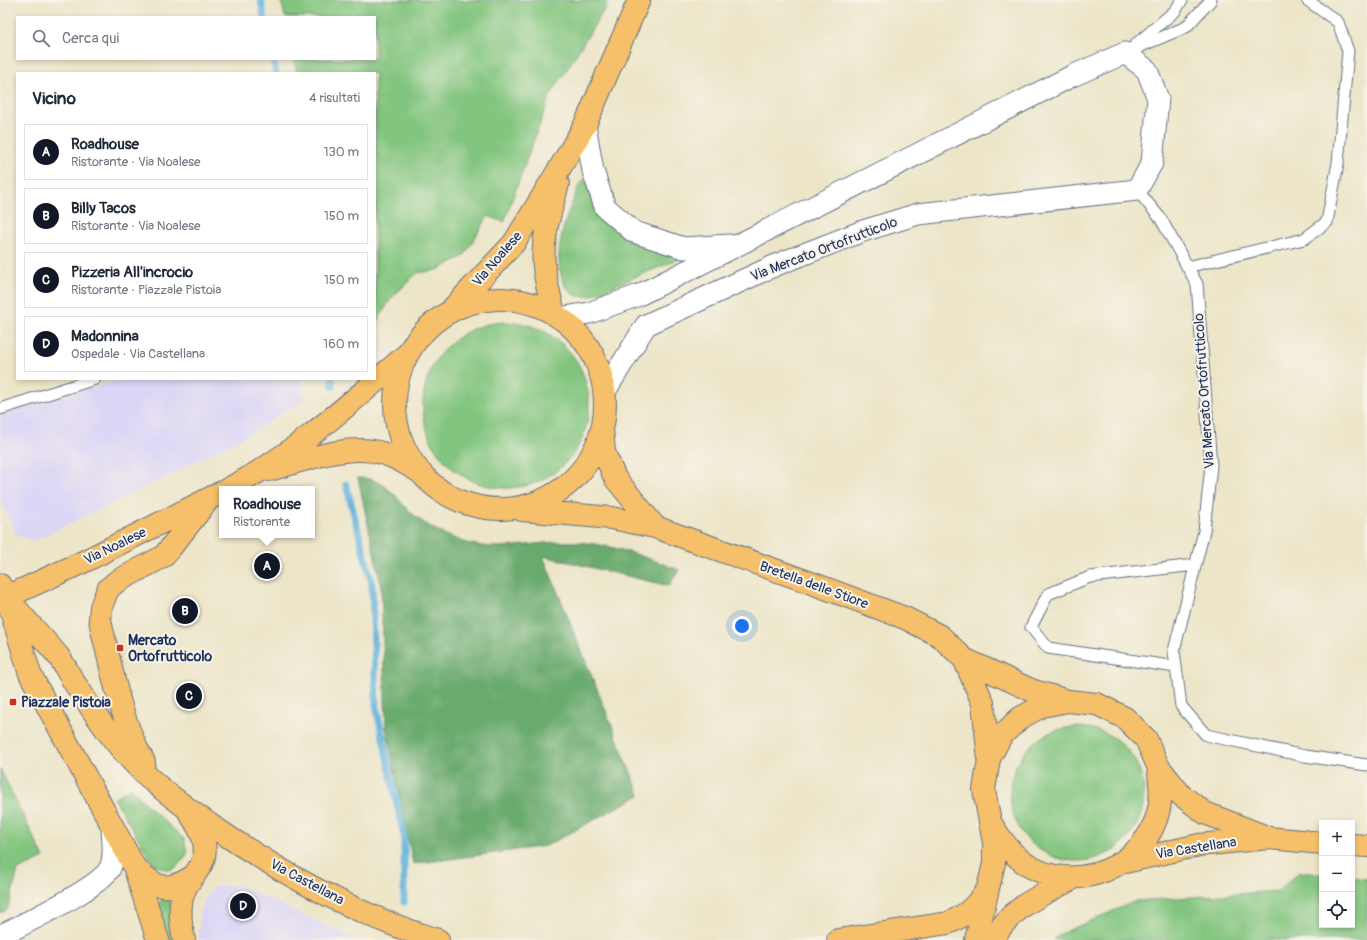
<!DOCTYPE html>
<html lang="it">
<meta charset="utf-8">
<style>
body{margin:0;font-family:Pangolin,sans-serif;background:#f6f6f7;color:#1f2937}
.controls{position:absolute;right:12px;bottom:12px;display:grid;overflow:hidden;border-radius:0px;box-shadow:0 2px 6px #0003}
.controls button{width:36px;height:36px;display:grid;place-items:center;padding:0;border:0;border-bottom:1px solid #e0e1e3;background:#fff;color:#1f2937;font:20px sans-serif}
.you{position:absolute;left:742px;top:626px;width:14px;height:14px;margin:-10px;border:3px solid #fff;border-radius:50%;background:#1a73e8;box-shadow:0 0 0 6px #1a73e833}
.badge{display:grid;place-items:center;width:26px;height:26px;border-radius:50%;background:#111827;color:#fff;font-size:13px;font-weight:700}
.pin{position:absolute;translate:-50% -50%;border:2px solid #fff;box-shadow:0 1px 4px #0006}
.popup{position:absolute;left:219px;top:486px;width:96px;height:52px;box-sizing:border-box;display:grid;place-content:center;border-radius:0px;background:#fff;filter:drop-shadow(0 1px 3px #0005);font-size:13px;white-space:nowrap;color:#747a83}
.popup b{font-size:15px;color:#1f2937}
.popup::after{content:'';position:absolute;left:50%;top:100%;margin-left:-8px;border:8px solid transparent;border-top-color:#fff}
.list{margin:0;padding:0;list-style:none}
h2{display:flex;justify-content:space-between;align-items:center;height:52px;margin:0;padding:0 16px;font-size:17px}
h2 small{font-size:13px;font-weight:400;color:#747a83}
.list li{display:grid;grid-template-columns:26px 1fr auto;gap:12px;align-items:center;box-sizing:border-box;height:56px;margin:0 8px 8px;padding:0 8px;border:1px solid #e0e1e3;border-radius:0px}
.list b{display:block;font-size:15px;white-space:nowrap}
.list p{margin:0;font-size:13px;white-space:nowrap;color:#747a83}
.list em{font-size:13px;font-style:normal;color:#747a83}
.icon{flex:none;width:22px;height:22px;fill:none;stroke:currentColor;stroke-width:2;stroke-linecap:round;stroke-linejoin:round}
.map{position:relative;flex:none;width:1367px;height:940px;overflow:hidden}
.search{position:absolute;background:#fff;box-shadow:0 2px 6px #0003;left:16px;top:16px;width:360px;height:44px;display:flex;align-items:center;gap:10px;box-sizing:border-box;padding:0 14px;border-radius:0px;color:#747a83;font-size:15px}
.panel{position:absolute;background:#fff;box-shadow:0 2px 6px #0003;left:16px;top:72px;width:360px;height:308px;border-radius:0px}
.map>svg:first-child{display:block}
.built{fill:#dcd5f6}
.green{fill:#82c57e;stroke:#4e7a6e}
.forest{fill:#69aa6d;stroke:#426c66}
.lines{fill:none;stroke-linecap:round;stroke-linejoin:round}
.stream{stroke:#62b4dd;stroke-width:7}
.lane-casing{stroke:#646f83;stroke-width:13}
.street-casing{stroke:#646f83;stroke-width:23}
.primary-casing{stroke:#646f83;stroke-width:24}
.lane{stroke:#fff;stroke-width:11}
.street{stroke:#fff;stroke-width:21}
.primary{stroke:#f6c06b;stroke-width:22}
.poi-dot{fill:#c8321e;stroke:#f7f3e8;stroke-width:1.5}
.labels{text-anchor:middle;dominant-baseline:central;stroke-width:4;stroke-linejoin:round;paint-order:stroke}
.street-label{font-size:14px;fill:#1b2f5e;stroke:#f7f3e8}
.poi-label{font-size:14px;font-weight:bold;fill:#1b2f5e;stroke:#f7f3e8;text-anchor:start}
</style>
<div class="map">
<svg width="1367" height="940" viewBox="0 0 1367 940">
<rect width="100%" height="100%" fill="#f7f3e8"/>
<filter id="ink" filterUnits="userSpaceOnUse"><feTurbulence type="fractalNoise" baseFrequency=".025" numOctaves="2"/><feDisplacementMap in="SourceGraphic" scale="8" xChannelSelector="R" yChannelSelector="G"/><feConvolveMatrix kernelMatrix="1 2 1 2 8 2 1 2 1" color-interpolation-filters="sRGB"/></filter>
<filter id="wash" filterUnits="userSpaceOnUse"><feTurbulence type="fractalNoise" baseFrequency=".012" numOctaves="4" result="noise"/><feDisplacementMap in="SourceGraphic" scale="16" xChannelSelector="R" yChannelSelector="G"/><feGaussianBlur stdDeviation="0.9" result="paint"/><feColorMatrix in="noise" values="0 0 0 0 0 0 0 0 0 0 0 0 0 0 0 0 0 1.4 0 .05"/><feComposite in="paint" operator="in"/></filter>
<g filter="url(#wash)">
<rect width="100%" height="100%" fill="#ece5c8"/>
<path class="built" d="M121,379H301L304,399L251,433L150,485L33,541L17,535L0,500V415Z
M225,885H238L357,940H199V914L205,899L214,887Z"/>
<path class="green" d="M281,0H607L606,7L550,96L504,222L488,216L464,256L437,270L417,273L391,299L375,324V73H297L294,59H375V17H285Z
M584,180L588,183L604,220L622,236L642,247L665,255L686,256L590,296C577,298 568,294 563,281C551,250 568,213 580,183Z
M423 405a83 83 0 1 1 166 0a83 83 0 1 1-166 0Z
M1010 794a67 67 0 1 1 134 0a67 67 0 1 1-134 0Z
M0,769L44,858L18,870L8,909L0,913Z
M131,788L148,806L184,839L187,852L185,858L175,868L168,870L154,865L114,798Z
M1299,872L1322,874V925H1352V877L1367,879V940H1054L1058,935L1136,901L1278,891Z
M168,899L170,901L174,940H169L157,906L161,900Z"/>
<path class="forest" d="M358,478C388,478 395,499 416,517C430,528 447,536 464,542C499,554 538,540 573,542C610,543 645,557 679,570L669,586L543,556L640,795L546,846L413,864L386,728L381,586Z"/>
<g class="lines">
<path class="stream" d="M261,0L264,17
M273,59L276,73
M332,379L333,386
M346,484L372,584L376,706L404,836V902"/>
</g>
</g>
<g filter="url(#ink)">
<g class="lines">
<defs>
<path id="lane" d="M1135,45L1175,11L1182,0
M1125,53L1186,27L1211,0
M1137,190L1161,219L1197,284L1211,466L1204,531L1174,651L1181,706L1206,735L1305,756L1367,765
M1187,267L1304,239L1327,222L1338,163L1348,51L1338,22L1307,0
M0,409L95,379
M1176,667L1048,648L1031,627L1048,594L1090,577L1195,565"/>
<path id="street" d="M585,125L593,171L605,207L634,232L684,248L729,245
M559,318L589,313L639,295L1072,76L1125,53L1147,70L1158,99L1152,163L1137,190L918,214L863,231L776,265L646,325L604,393
M0,936C23,924 100,888 110,868C116,855 112,840 112,826"/>
<path id="primary" d="M395 404a105 105 0 1 1 210 0a105 105 0 1 1-210 0Z
M453,308L514,243L564,161L585,125L639,0
M554,314C551,298 545,282 544,266C541,238 551,210 558,184
M602,429L604,452L615,478L655,527
M269,470C304,461 346,443 382,453C395,457 407,464 418,471
M228,489C294,455 350,403 406,355
M522,510L612,518L655,527L814,584L905,618L940,636L964,659L1031,690L1068,701
M0,585C15,612 40,633 59,657C66,667 71,679 78,688C94,713 112,740 132,761C155,786 184,806 212,826C281,873 357,916 438,940
M0,600L83,562L222,492
M9,604L30,674L134,866L158,940
M964,659L983,703L989,759
M144,762C121,722 113,674 102,630L100,619L101,607L108,589L116,582L164,556L208,500
M992,825C1001,840 1010,852 1023,862C1072,898 1147,867 1159,809C1162,794 1160,781 1158,766
M1352,845L1367,846
M1125,862L1199,845L1269,838L1322,843
M135,867C155,888 166,893 192,877
M184,940C180,923 178,905 185,889C189,881 195,875 199,868C212,848 201,830 189,812
M838,940L948,923C965,916 974,908 985,893
M976,940L994,863V843L984,790L989,759L1001,736L1020,718L1042,706L1068,701L1097,704L1125,718L1146,739L1158,766L1181,795L1205,813L1269,838
M992,940C1013,905 1042,895 1076,877"/>
</defs>
<use href="#lane" class="lane-casing"/>
<use href="#street" class="street-casing"/>
<use href="#primary" class="primary-casing"/>
<use href="#lane" class="lane"/>
<use href="#street" class="street"/>
<use href="#primary" class="primary"/>
</g>
</g>
<g class="poi-dot">
<rect x="116" y="644" width="8" height="8" rx="2"/>
<rect x="9" y="698" width="8" height="8" rx="2"/>
</g>
<g class="labels">
<g class="street-label">
<text transform="translate(824 249) rotate(-21)">Via Mercato Ortofrutticolo</text>
<text transform="translate(497 259) rotate(-49)">Via Noalese</text>
<text transform="translate(1204 391) rotate(-94)">Via Mercato Ortofrutticolo</text>
<text transform="translate(115 546) rotate(-26)">Via Noalese</text>
<text transform="translate(814 585) rotate(20)">Bretella delle Stiore</text>
<text transform="translate(1196 848) rotate(-9)">Via Castellana</text>
<text transform="translate(307 882) rotate(28)">Via Castellana</text>
</g>
<g class="poi-label">
<text x="128" y="640">Mercato<tspan x="128" dy="16">Ortofrutticolo</tspan></text>
<text x="21" y="702">Piazzale Pistoia</text>
</g>
</g>
</svg>
<div class="controls">
<button>+</button>
<button>−</button>
<button><svg class="icon" aria-label="locate" viewBox="0 0 24 24"><circle cx="12" cy="12" r="6"/><path d="M12 2v4M12 18v4M2 12h4M18 12h4"/></svg></button>
</div>
<div class="you"></div>
<div class="pin badge" style="left:267px;top:566px">A</div>
<div class="popup"><b>Roadhouse</b>Ristorante</div>
<div class="pin badge" style="left:185px;top:611px">B</div>
<div class="pin badge" style="left:189px;top:696px">C</div>
<div class="pin badge" style="left:243px;top:906px">D</div>
<div class="search"><svg class="icon" aria-label="search" viewBox="0 0 24 24"><circle cx="10" cy="10" r="6"/><path d="M15 15l6 6"/></svg>Cerca qui</div>
<section class="panel">
<h2>Vicino<small>4 risultati</small></h2>
<ul class="list">
<li><span class="badge">A</span><div><b>Roadhouse</b><p>Ristorante · Via Noalese</p></div><em>130 m</em></li>
<li><span class="badge">B</span><div><b>Billy Tacos</b><p>Ristorante · Via Noalese</p></div><em>150 m</em></li>
<li><span class="badge">C</span><div><b>Pizzeria All'incrocio</b><p>Ristorante · Piazzale Pistoia</p></div><em>150 m</em></li>
<li><span class="badge">D</span><div><b>Madonnina</b><p>Ospedale · Via Castellana</p></div><em>160 m</em></li>
</ul>
</section>
</div>
